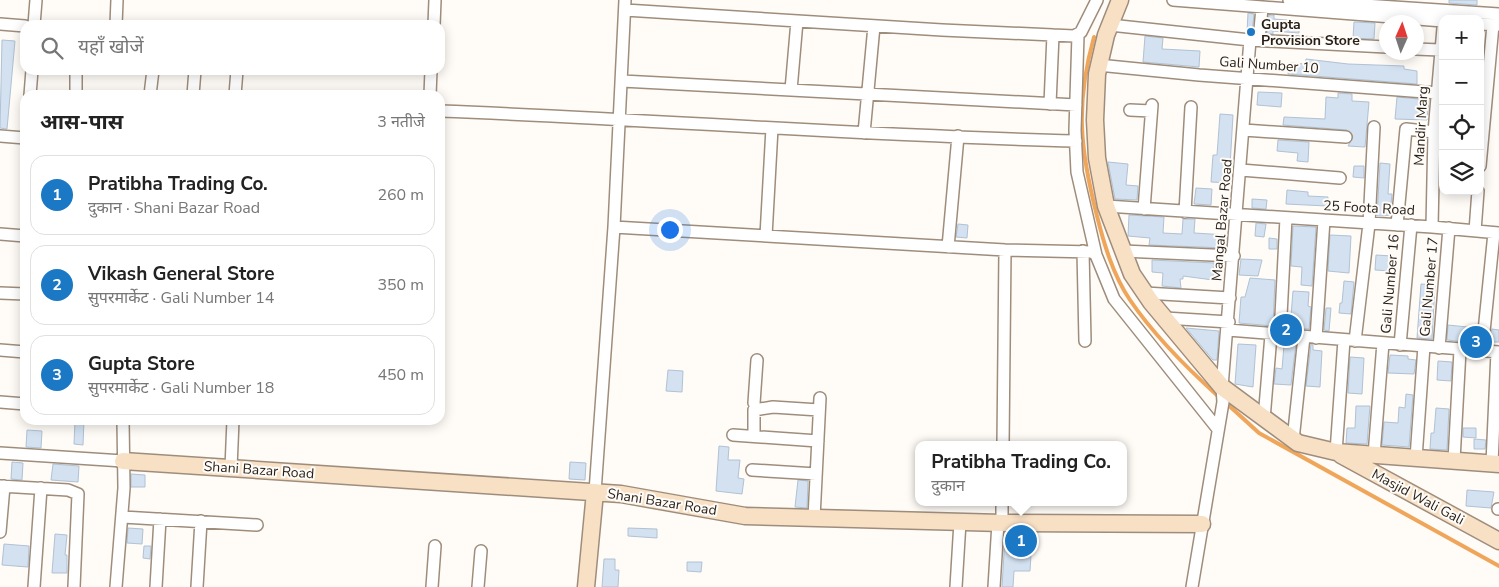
<!DOCTYPE html>
<html lang="hi">
<meta charset="utf-8">
<style>
body{margin:0;font-family:"Nunito Sans","Noto Sans Devanagari",sans-serif;background:#f2f2f2;color:#222}
.controls{position:absolute;right:15px;top:15px;display:grid;overflow:hidden;border-radius:10px;box-shadow:0 2px 12px #0003}
.controls button{width:45px;height:45px;display:grid;place-items:center;padding:0;border:0;border-bottom:1px solid #e0e0e0;background:#fff;color:#222;font:25px sans-serif}
.compass{position:absolute;left:1379px;top:15px;width:45px;height:45px;border-radius:50%;background:#fff;box-shadow:0 2px 12px #0003;rotate:3deg}
.you{position:absolute;left:669px;top:229px;width:18px;height:18px;margin:-12px;border:4px solid #fff;border-radius:50%;background:#1a73e8;box-shadow:0 0 0 8px #1a73e833}
.badge{display:grid;place-items:center;width:32px;height:32px;border-radius:50%;background:#1a78c4;color:#fff;font-size:16px;font-weight:700}
.pin{position:absolute;translate:-50% -50%;border:2px solid #fff;box-shadow:0 1px 5px #0006}
.popup{position:absolute;left:915px;top:441px;width:212px;height:65px;box-sizing:border-box;display:grid;place-content:center;border-radius:10px;background:#fff;filter:drop-shadow(0 1px 4px #0005);font-size:16px;white-space:nowrap;color:#767676}
.popup b{font-size:19px;color:#222}
.popup::after{content:'';position:absolute;left:50%;top:100%;margin-left:-10px;border:10px solid transparent;border-top-color:#fff}
.list{margin:0;padding:0;list-style:none}
h2{display:flex;justify-content:space-between;align-items:center;height:65px;margin:0;padding:0 20px;font-size:21px}
h2 small{font-size:16px;font-weight:400;color:#767676}
.list li{display:grid;grid-template-columns:32px 1fr auto;gap:15px;align-items:center;box-sizing:border-box;height:80px;margin:0 10px 10px;padding:0 10px;border:1px solid #e0e0e0;border-radius:15px}
.list b{display:block;font-size:19px;white-space:nowrap}
.list p{margin:0;font-size:16px;white-space:nowrap;color:#767676}
.list em{font-size:16px;font-style:normal;color:#767676}
.icon{flex:none;width:28px;height:28px;fill:none;stroke:currentColor;stroke-width:2;stroke-linecap:round;stroke-linejoin:round}
.map{position:relative;flex:none;width:1499px;height:587px;overflow:hidden}
.search{position:absolute;background:#fff;box-shadow:0 2px 12px #0003;left:20px;top:20px;width:425px;height:55px;display:flex;align-items:center;gap:12px;box-sizing:border-box;padding:0 18px;border-radius:15px;color:#767676;font-size:19px}
.panel{position:absolute;background:#fff;box-shadow:0 2px 12px #0003;left:20px;top:90px;width:425px;height:335px;border-radius:15px}
.map>svg:first-child{display:block}
.lines{fill:none;stroke-linecap:round;stroke-linejoin:round}
.stream{stroke:#efa65b;stroke-width:4}
.building{fill:#d3e1f0;stroke:#b0c2d4}
.street-casing{stroke:#9f8d7c;stroke-width:14}
.secondary-casing{stroke:#9f8d7c;stroke-width:19}
.street{stroke:#fff;stroke-width:11}
.secondary{stroke:#f8e0c5;stroke-width:16}
.poi-dot{fill:#1a78c4;stroke:#fffbf7;stroke-width:2}
.labels{text-anchor:middle;dominant-baseline:central;stroke-width:4;stroke-linejoin:round;paint-order:stroke}
.poi-label{font-size:14px;font-weight:bold;fill:#261f18;stroke:#fffbf7;text-anchor:start}
.street-label{font-size:14px;fill:#261f18;stroke:#fffbf7}
</style>
<div class="map">
<svg width="1499" height="587" viewBox="0 0 1499 587">
<rect width="100%" height="100%" fill="#fffbf7"/>
<g class="lines">
<path class="stream" d="M1094,37C1075,105 1080,149 1097,216C1104,244 1113,275 1130,300C1153,334 1189,370 1219,397
M1225,402L1259,433L1499,566"/>
</g>
<path class="building" d="M1449,0H1477V5L1449,3Z
M1248,13L1254,14L1252,33L1247,32Z
M1269,15H1274V19L1299,21V33L1273,31V34L1267,33Z
M1354,22L1375,23L1374,39L1353,38Z
M1145,36L1163,38L1162,49L1200,51L1199,67L1143,62Z
M2,40L15,41L7,129L0,128Z
M1306,59L1348,64L1404,66V69L1417,71V84L1288,74L1289,63L1305,64Z
M1258,92L1282,93L1281,107L1257,105Z
M1338,93L1352,94V101L1369,102L1365,147L1348,146L1353,137L1347,130L1283,125L1284,117L1325,119L1326,97L1338,98Z
M1397,97L1429,100L1427,120L1395,119Z
M1220,114L1233,115L1229,183L1211,182L1213,155H1217Z
M1278,140L1309,142L1308,162L1297,161L1298,153L1277,151Z
M1108,162L1128,164L1126,185L1138,186L1137,200L1115,199Z
M1380,163L1390,164L1388,194H1392L1390,215L1383,216H1377Z
M1354,166H1364V178L1353,177Z
M1196,188L1212,189L1211,205L1194,204Z
M1287,190L1308,192V196L1328,197L1327,206L1286,204Z
M1252,199L1267,200L1266,209L1252,208Z
M1129,215L1164,217L1163,233L1182,234L1183,219H1195L1194,233L1227,235L1226,248L1149,245L1150,238L1128,236Z
M1256,223L1266,224L1264,237L1255,236Z
M958,224L968,225L967,238L956,237Z
M1293,226L1316,227L1312,286L1301,285L1302,267L1291,266Z
M1330,235L1351,236L1349,273L1328,271Z
M1269,238L1277,239V249H1269Z
M1376,255L1392,256L1391,271L1375,270Z
M1241,259L1262,260L1258,276L1239,275Z
M1152,260L1214,263L1213,280L1183,276V279H1180L1181,288L1162,286L1163,273L1152,272Z
M1250,278L1275,280L1273,326L1239,323L1241,297H1245Z
M1344,281L1354,282L1351,314L1339,313L1340,303H1342Z
M1421,284L1435,285L1432,339L1417,338Z
M1293,291L1309,292L1308,306L1311,307L1309,329L1290,328Z
M1326,308H1331L1329,331L1324,330Z
M1448,325L1477,328L1475,343L1447,340Z
M1186,328L1219,331L1217,360H1213Z
M1492,329L1499,330V342H1490Z
M1289,342L1296,343L1291,385L1274,384L1276,368L1282,369L1284,345H1289Z
M1238,344L1256,345L1253,387L1235,384Z
M1311,344L1313,345V350L1322,351L1320,387L1306,386Z
M1390,355L1408,356V359L1416,360L1414,374L1388,373Z
M1350,357L1364,358L1362,394L1348,393Z
M1438,361L1452,362L1451,381L1437,380Z
M668,370L683,371L682,392L666,391Z
M1406,394L1413,395L1409,447L1382,445L1384,422L1398,423L1399,407L1405,408Z
M1356,406H1370L1367,444L1346,443L1347,428H1355Z
M1436,408L1449,409L1447,450L1430,449L1431,433H1434Z
M75,420H84L83,445L74,444Z
M1463,428H1476V438L1463,437Z
M27,430L42,431L41,448L26,447Z
M1474,439L1486,440L1485,449H1474Z
M719,446L729,447L728,460H740L738,478L744,479L742,494L716,491Z
M12,462L23,463L22,480L11,479Z
M570,462L586,463L585,480L569,479Z
M53,464L79,466L78,482L51,480Z
M131,474L145,475V487H131Z
M798,480L808,481L807,508L795,507Z
M1467,490L1494,492L1491,508L1466,506Z
M128,528L143,529L142,544L127,543Z
M628,528L657,529V538L628,536Z
M55,534L67,535L65,555H67V573H52Z
M1005,536L1032,537L1030,571H1014L1013,587H1002Z
M4,544L29,546L28,567L2,565Z
M144,546H151L150,559L143,558Z
M604,559H615V570H619L618,587H602Z
M687,562H702L701,572L687,571Z"/>
<g class="lines">
<defs>
<path id="street" d="M1173,0L1443,21
M1289,0L1499,14
M625,10L942,30L1074,36L1081,32L1097,0
M0,24L25,26
M1480,24L1499,25
M34,25L36,0
M116,25L117,0
M434,25L435,0
M1110,25L1250,40L1386,47
M1078,35L1075,130L1077,172L1096,255
M1259,40L1262,8
M1416,49L1440,50
M1098,65L1199,75L1438,93
M622,81L1076,105
M791,90L797,21
M30,95L32,70
M76,95V70
M150,95L153,70
M193,95L195,70
M235,95L237,70
M430,95L431,70
M1050,104L1053,35
M1130,110L1151,111
M440,111C652,119 863,136 1076,141
M1244,130L1346,137
M864,133L874,26
M0,136L25,138
M1480,166L1493,25
M1241,170L1340,178
M1106,206L1432,227L1499,233
M1144,209L1152,105
M1185,212L1191,107
M1397,225L1406,129L1434,132
M614,227L1005,250L1092,252L1096,255L1114,299L1217,428
M1432,227L1434,132L1443,28
M1475,231L1478,191
M0,234L25,236
M766,236L772,128
M948,247L958,136
M1083,251L1085,341
M1123,251L1234,256
M0,293L25,294
M1145,293L1230,298
M1165,318L1229,322
M1228,330L1499,352
M1280,335L1286,218
M1316,338L1324,220
M1355,341L1369,224L1374,127
M1400,345L1411,225
M1439,348L1449,228
M0,350L25,352
M1482,351L1494,233
M0,402L25,404
M754,403L757,360
M1264,419L1271,335
M733,435L818,441
M754,436V410L773,407L819,410
M1293,440L1304,337
M1003,445L1005,250
M1336,452L1344,340
M0,453L123,461
M1374,455L1383,343
M1416,458L1424,346
M1454,460L1460,350
M1492,463L1497,352
M231,468L233,420
M752,470L816,474
M0,486L68,490L78,494L74,587
M595,492L614,227L625,0
M1498,509H1499
M123,517L257,525
M814,518L820,398
M1002,523V502
M0,532L4,486
M34,587L41,488
M116,587L124,488L123,420
M156,587L160,519
M197,587L201,521
M432,587L435,546
M478,587L481,551
M956,587L960,522
M994,587L998,523
M1192,587L1223,402L1222,387L1250,40"/>
<path id="secondary" d="M1120,0L1106,35L1097,74L1095,120L1097,158L1106,206L1132,274L1151,302L1222,387L1298,443L1336,452L1499,464
M1341,455L1499,541
M123,461L621,494L745,516L1002,523L1202,524
M586,587L595,492"/>
</defs>
<use href="#street" class="street-casing"/>
<use href="#secondary" class="secondary-casing"/>
<use href="#street" class="street"/>
<use href="#secondary" class="secondary"/>
</g>
<circle class="poi-dot" cx="1251" cy="32" r="5"/>
<g class="labels">
<g class="poi-label">
<text x="1261" y="24">Gupta<tspan x="1261" dy="16">Provision Store</tspan></text>
</g>
<g class="street-label">
<text transform="translate(1269 65) rotate(4)">Gali Number 10</text>
<text transform="translate(1421 126) rotate(-87)">Mandir Marg</text>
<text transform="translate(1369 208) rotate(3)">25 Foota Road</text>
<text transform="translate(1222 220) rotate(-85)">Mangal Bazar Road</text>
<text transform="translate(1390 284) rotate(-85)">Gali Number 16</text>
<text transform="translate(1429 287) rotate(-85)">Gali Number 17</text>
<text transform="translate(259 470) rotate(4)">Shani Bazar Road</text>
<text transform="translate(1418 497) rotate(28)">Masjid Wali Gali</text>
<text transform="translate(662 502) rotate(9)">Shani Bazar Road</text>
</g>
</g>
</svg>
<div class="controls">
<button>+</button>
<button>−</button>
<button><svg class="icon" aria-label="locate" viewBox="0 0 24 24"><circle cx="12" cy="12" r="6"/><path d="M12 2v4M12 18v4M2 12h4M18 12h4"/></svg></button>
<button><svg class="icon" aria-label="layers" viewBox="0 0 24 24"><path d="M12 4l9 5-9 5-9-5zM3 14l9 5 9-5"/></svg></button>
</div>
<svg class="compass" viewBox="-18 -18 36 36"><path d="M0-13l5 13h-10z" fill="#e53935"/><path d="M0 13l5-13h-10z" fill="#767676"/></svg>
<div class="you"></div>
<div class="pin badge" style="left:1021px;top:541px">1</div>
<div class="popup"><b>Pratibha Trading Co.</b>दुकान</div>
<div class="pin badge" style="left:1286px;top:330px">2</div>
<div class="pin badge" style="left:1476px;top:342px">3</div>
<div class="search"><svg class="icon" aria-label="search" viewBox="0 0 24 24"><circle cx="10" cy="10" r="6"/><path d="M15 15l6 6"/></svg>यहाँ खोजें</div>
<section class="panel">
<h2>आस-पास<small>3 नतीजे</small></h2>
<ul class="list">
<li><span class="badge">1</span><div><b>Pratibha Trading Co.</b><p>दुकान · Shani Bazar Road</p></div><em>260 m</em></li>
<li><span class="badge">2</span><div><b>Vikash General Store</b><p>सुपरमार्केट · Gali Number 14</p></div><em>350 m</em></li>
<li><span class="badge">3</span><div><b>Gupta Store</b><p>सुपरमार्केट · Gali Number 18</p></div><em>450 m</em></li>
</ul>
</section>
</div>
